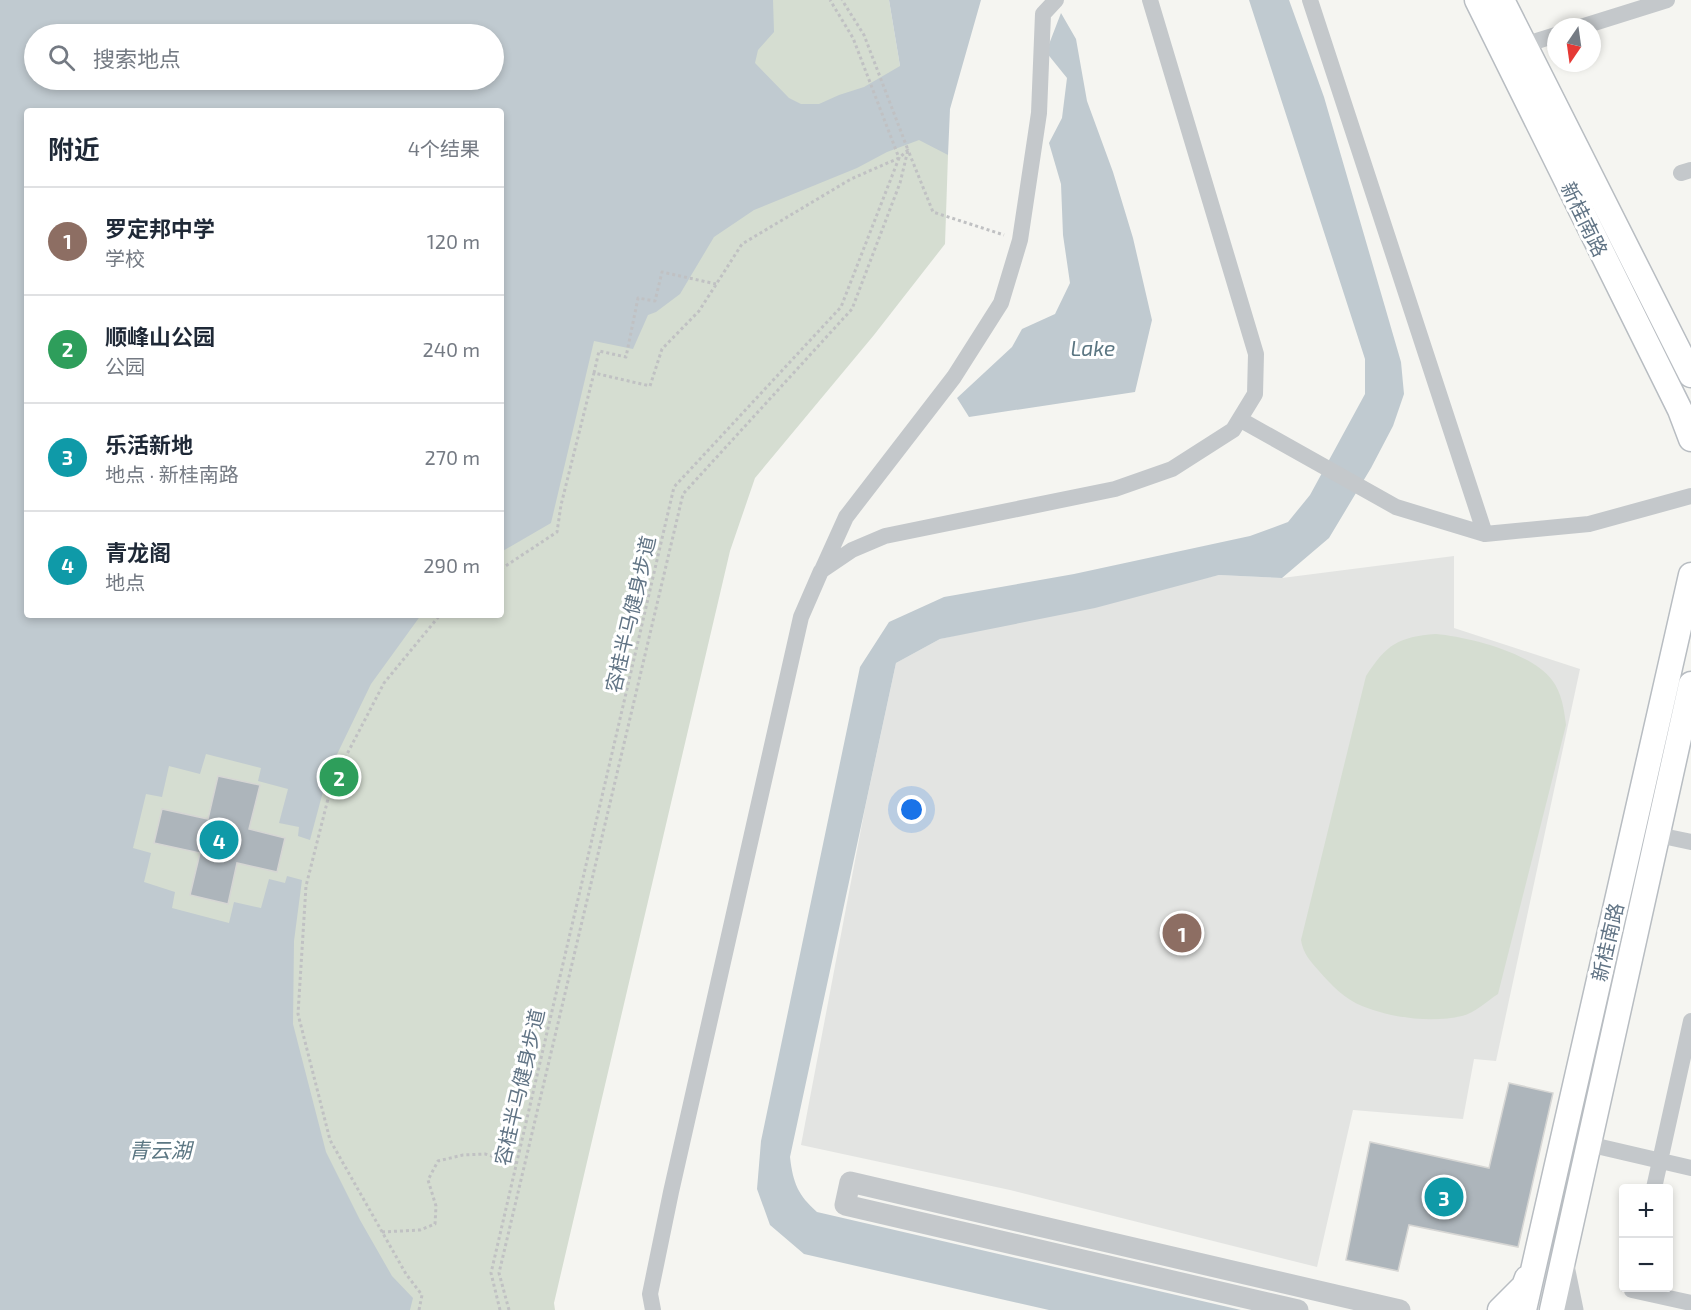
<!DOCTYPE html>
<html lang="zh">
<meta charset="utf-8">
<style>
body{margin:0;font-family:"Exo 2","Noto Sans SC",sans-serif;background:#f2f2f3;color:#1f2937}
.controls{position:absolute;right:18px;bottom:18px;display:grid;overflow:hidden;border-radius:6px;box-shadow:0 3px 9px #0003}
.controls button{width:54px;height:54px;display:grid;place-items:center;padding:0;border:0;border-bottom:2px solid #e0e1e3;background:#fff;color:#1f2937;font:30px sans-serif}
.compass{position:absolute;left:1547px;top:18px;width:54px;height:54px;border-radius:50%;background:#fff;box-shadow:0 3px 9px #0003;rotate:193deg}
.you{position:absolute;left:912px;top:810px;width:21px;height:21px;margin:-15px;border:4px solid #fff;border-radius:50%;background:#1a73e8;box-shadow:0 0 0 9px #1a73e833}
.badge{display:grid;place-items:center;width:39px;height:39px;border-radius:50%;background:#f44e12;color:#fff;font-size:20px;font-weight:700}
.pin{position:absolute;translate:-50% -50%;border:3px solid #fff;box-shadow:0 2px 6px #0006}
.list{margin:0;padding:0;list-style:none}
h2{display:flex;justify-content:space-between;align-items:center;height:78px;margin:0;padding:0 24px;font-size:26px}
h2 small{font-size:20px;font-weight:400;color:#747a83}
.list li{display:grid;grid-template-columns:39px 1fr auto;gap:18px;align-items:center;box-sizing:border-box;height:108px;padding:0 24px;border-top:2px solid #e0e1e3}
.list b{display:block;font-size:22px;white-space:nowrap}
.list p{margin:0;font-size:20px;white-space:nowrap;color:#747a83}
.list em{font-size:20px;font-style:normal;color:#747a83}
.icon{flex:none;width:33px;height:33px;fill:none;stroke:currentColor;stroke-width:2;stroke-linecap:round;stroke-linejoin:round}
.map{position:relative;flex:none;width:1691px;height:1310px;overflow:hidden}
.search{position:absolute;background:#fff;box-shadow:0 3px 9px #0003;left:24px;top:24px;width:480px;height:66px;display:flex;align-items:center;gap:15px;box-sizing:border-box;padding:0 21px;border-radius:33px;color:#747a83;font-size:22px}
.panel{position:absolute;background:#fff;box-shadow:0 3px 9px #0003;left:24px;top:108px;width:480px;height:510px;border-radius:6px}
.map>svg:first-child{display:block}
.built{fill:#e3e4e2}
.green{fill:#d5ddd1;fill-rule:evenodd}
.water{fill:#c0cad0;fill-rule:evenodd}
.building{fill:#adb5bb;stroke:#d6d6d4;stroke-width:1.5}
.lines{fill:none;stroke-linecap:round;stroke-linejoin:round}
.secondary-casing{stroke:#b8bdc2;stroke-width:27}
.path{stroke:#c0c1c3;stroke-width:3;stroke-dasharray:3 3;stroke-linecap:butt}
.minor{stroke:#c4c8cb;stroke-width:16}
.tertiary{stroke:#c4c8cb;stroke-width:21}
.secondary{stroke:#fff;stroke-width:24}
.labels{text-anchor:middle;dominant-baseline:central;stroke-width:6;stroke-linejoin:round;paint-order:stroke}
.street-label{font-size:20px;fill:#617485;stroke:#fff}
.water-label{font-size:21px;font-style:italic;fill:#5c7783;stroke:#fff}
</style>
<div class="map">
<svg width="1691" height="1310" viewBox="0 0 1691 1310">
<rect width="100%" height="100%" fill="#f5f5f1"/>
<path class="built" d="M1454,556V628L1580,669L1496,1061L1474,1059L1463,1119L1353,1110L1317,1267L1010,1190L801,1145L865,808L896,663L940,639L1219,575L1282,578Z"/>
<path class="green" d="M0,0H889L900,66L948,155L945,244L874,335L755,478L730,551L554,1303L555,1310H0ZM34,34H494V80H34ZM27,111H501V615H27Z
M1436,634C1469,637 1532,653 1552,680C1562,693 1564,710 1566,725L1498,994C1487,1001 1475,1013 1462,1016C1432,1023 1391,1018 1362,1006C1346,1000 1330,984 1319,971C1310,961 1303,953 1301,940L1366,676C1387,644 1398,637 1436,634Z"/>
<path class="water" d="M0,0H773L774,32L758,50L755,63L789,98L801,104H819L839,95L864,87L900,66L889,0H981L950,109L948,155L919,140L887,152L857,168L754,210L714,237L680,294L656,312L648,315L633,349L594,341L551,523L501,552V111H27V615H421L371,684L328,773L310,840L298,836L299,827L279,823L288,789L258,781L261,768L206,754L200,774L169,766L162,797L146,794L133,848L151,853L144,882L175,892L172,908L229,923L234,902L261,908L269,879L285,883L287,876L302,880L294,941L293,1024L326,1152L360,1220L392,1276L413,1298L410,1310H0ZM494,34V80H34V34Z
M1249,0H1289L1324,97L1401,362L1404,394L1393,426L1371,468L1329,538L1282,578L1219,575L1095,608L940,639L896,663L790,1157C793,1183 798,1195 817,1212L1241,1310H1049L804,1254L770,1225L757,1189L761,1141L860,667L889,622L944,597L1074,574L1250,536L1288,522L1310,495L1365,394V359Z
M1061,13L1076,39L1087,101L1113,172L1133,238L1152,320L1135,392L969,417L957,398L1012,347L1022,329L1055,314L1070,283L1063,235L1061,184L1049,143L1062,118L1067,78L1046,52Z"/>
<path class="building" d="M218,776L260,785L249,829L285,838L277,872L237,863L228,904L190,895L200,853L154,843L162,809L208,819Z
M1509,1083L1553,1093L1518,1247L1409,1225L1398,1271L1346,1260L1370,1142L1489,1168Z"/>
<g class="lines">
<defs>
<path id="secondary" d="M1477,0L1680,410L1691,439
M1502,0L1691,375
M1500,1310L1524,1286L1527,1278
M1524,1310L1691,575
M1552,1310L1691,684"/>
</defs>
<use href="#secondary" class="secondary-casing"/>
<path class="path" d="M594,373L599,351L626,357L638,298L655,301L662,272L716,284
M501,569L557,532L561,505L594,373L650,386L662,349L699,311L742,244L851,179L899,158L908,150L933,212L1004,235
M382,1232L420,1230L435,1224L436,1206L428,1180L438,1161L463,1155L485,1154L516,1163
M419,1310L422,1295L406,1274L330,1140L298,1014L306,886L332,783L384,683L440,615
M500,1310L491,1273L674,487L841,307L899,158L853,38L830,0
M509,1310L499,1273L683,494L852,309L900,183L908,150L864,35L842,0"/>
<path class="minor" d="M1310,0L1485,534
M1581,27L1667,0
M1524,45L1556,35
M1681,173L1691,170
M1241,420L1396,507L1485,534L1589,524L1691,496
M822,570L846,517L954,377L1001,303L1020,240L1039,113L1043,14L1056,0
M1658,835L1691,842
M1588,1144L1691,1168
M1654,1188L1691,1021
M1632,1288V1290L1691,1303
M653,1310L650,1294L671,1192L801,617L821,571L852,550L885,536L1115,489L1172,469L1233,430L1255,394L1256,354L1150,0"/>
<path class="tertiary" d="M1563,1261L1573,1310
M1298,1310L845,1205L850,1182L1400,1310"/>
<use href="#secondary" class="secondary"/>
</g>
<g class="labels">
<g class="street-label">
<text transform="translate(1585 219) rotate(64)">新桂南路</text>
<text transform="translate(630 614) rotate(-77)">容桂半马健身步道</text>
<text transform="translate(1607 942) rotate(-77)">新桂南路</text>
<text transform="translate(519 1087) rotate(-77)">容桂半马健身步道</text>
</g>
<g class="water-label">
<text x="1093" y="347">Lake</text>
<text x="160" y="1149">青云湖</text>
</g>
</g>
</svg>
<div class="controls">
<button>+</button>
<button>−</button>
</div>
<svg class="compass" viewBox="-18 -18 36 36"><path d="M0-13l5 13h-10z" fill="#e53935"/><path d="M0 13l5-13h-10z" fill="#747a83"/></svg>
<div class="you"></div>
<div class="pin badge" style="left:1182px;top:933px;background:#8d6e63">1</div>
<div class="pin badge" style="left:339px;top:777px;background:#2e9e5b">2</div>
<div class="pin badge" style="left:1444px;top:1197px;background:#0f9aa8">3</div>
<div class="pin badge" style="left:219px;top:840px;background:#0f9aa8">4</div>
<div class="search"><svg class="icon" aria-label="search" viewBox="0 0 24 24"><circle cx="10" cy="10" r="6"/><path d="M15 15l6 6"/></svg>搜索地点</div>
<section class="panel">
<h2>附近<small>4个结果</small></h2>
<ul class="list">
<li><span class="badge" style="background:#8d6e63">1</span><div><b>罗定邦中学</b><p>学校</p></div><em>120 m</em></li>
<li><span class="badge" style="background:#2e9e5b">2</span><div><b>顺峰山公园</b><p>公园</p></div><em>240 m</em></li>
<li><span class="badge" style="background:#0f9aa8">3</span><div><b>乐活新地</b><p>地点 · 新桂南路</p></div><em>270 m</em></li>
<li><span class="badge" style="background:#0f9aa8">4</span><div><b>青龙阁</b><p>地点</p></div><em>290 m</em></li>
</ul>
</section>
</div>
